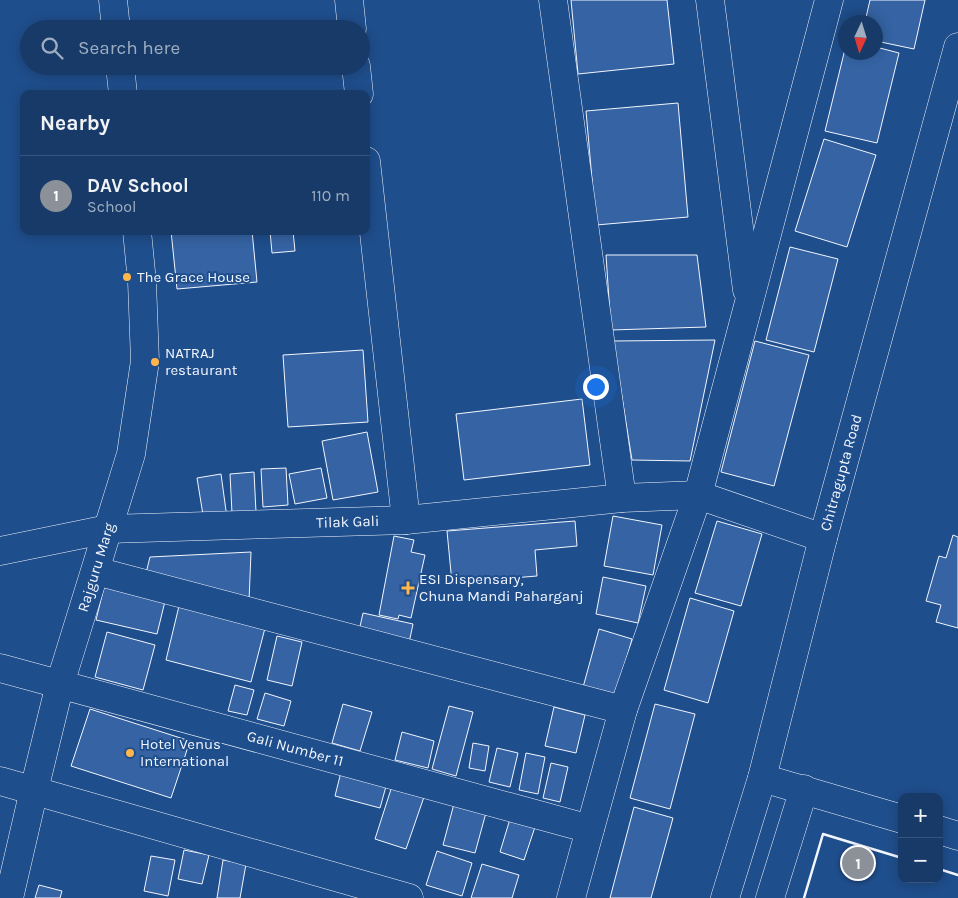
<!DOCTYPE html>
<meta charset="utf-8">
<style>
body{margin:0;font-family:Karla,sans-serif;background:#20416f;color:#f1f3f6}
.controls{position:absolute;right:15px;bottom:15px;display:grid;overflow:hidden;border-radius:10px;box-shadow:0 2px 12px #0003}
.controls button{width:45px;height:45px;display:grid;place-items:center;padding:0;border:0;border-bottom:1px solid #36547d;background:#173a69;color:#f1f3f6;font:25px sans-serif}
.compass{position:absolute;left:838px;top:15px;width:45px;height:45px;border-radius:50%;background:#173a69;box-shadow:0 2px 12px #0003;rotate:184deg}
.you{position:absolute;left:595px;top:386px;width:18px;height:18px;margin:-12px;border:4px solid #fff;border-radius:50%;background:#1a73e8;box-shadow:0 0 0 8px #1a73e833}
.badge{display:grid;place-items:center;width:32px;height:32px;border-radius:50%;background:#8c9099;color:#fff;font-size:16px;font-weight:700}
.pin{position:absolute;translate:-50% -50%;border:2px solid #fff;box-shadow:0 1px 5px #0006}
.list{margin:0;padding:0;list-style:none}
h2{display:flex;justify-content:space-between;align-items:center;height:65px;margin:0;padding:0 20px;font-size:21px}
h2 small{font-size:16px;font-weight:400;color:#9eadc0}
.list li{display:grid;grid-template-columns:32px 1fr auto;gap:15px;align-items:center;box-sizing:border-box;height:80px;padding:0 20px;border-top:1px solid #36547d}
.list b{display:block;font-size:19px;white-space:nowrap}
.list p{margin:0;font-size:16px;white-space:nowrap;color:#9eadc0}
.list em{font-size:16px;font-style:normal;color:#9eadc0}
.icon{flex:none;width:28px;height:28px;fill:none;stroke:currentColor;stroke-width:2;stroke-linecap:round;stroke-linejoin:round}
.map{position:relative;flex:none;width:958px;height:898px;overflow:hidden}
.search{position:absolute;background:#173a69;box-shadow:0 2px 12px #0003;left:20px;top:20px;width:350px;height:55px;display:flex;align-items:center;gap:12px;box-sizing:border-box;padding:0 18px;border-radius:28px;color:#9eadc0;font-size:19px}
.panel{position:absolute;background:#173a69;box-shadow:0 2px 12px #0003;left:20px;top:90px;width:350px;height:145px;border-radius:10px}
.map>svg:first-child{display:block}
.building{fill:#3563a3;stroke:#f2f6ff}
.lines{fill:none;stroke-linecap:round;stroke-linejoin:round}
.street-casing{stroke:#f2f6ff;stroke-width:29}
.secondary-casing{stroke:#f2f6ff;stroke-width:29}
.street{stroke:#1f4e8c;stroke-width:28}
.secondary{stroke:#1f4e8c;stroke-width:28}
.wall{stroke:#f2f6ff;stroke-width:2.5}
.poi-dot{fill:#ffb74d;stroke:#1f4e8c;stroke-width:2}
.labels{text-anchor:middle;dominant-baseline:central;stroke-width:4;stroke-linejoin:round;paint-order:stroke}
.poi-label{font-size:15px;fill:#f2f6ff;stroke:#1f4e8c;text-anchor:start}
.street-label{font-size:15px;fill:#f2f6ff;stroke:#1f4e8c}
</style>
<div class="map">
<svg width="958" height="898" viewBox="0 0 958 898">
<rect width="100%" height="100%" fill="#1f4e8c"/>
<path class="building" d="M571,0H667L674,64L578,74Z
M870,0H925L914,49L876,41V22H865Z
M846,45V52H876V47L899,53L877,143L825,131Z
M678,103L688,217L596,225L586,111Z
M824,139L876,155L847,247L795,231Z
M171,231H252L257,282L177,289Z
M270,231H293L295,251L272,253Z
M790,247L838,259L814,352L766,340Z
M606,255H697L706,327L611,330Z
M715,340L690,461L632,460L613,341Z
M755,341L809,355L774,486L721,472Z
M363,350L368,422L288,427L283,355Z
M582,399L590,465L464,480L456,414Z
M367,432L378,492L333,500L322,441Z
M286,468L288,505L263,507L261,469Z
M321,468L327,498L295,504L289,474Z
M254,472L256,512L232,513L230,474Z
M221,474L227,518L204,521L197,478Z
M613,516L662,525L653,575L604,566Z
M575,521L577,546L535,550L537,576L452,583L447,531Z
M717,521L762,534L741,606L695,593Z
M953,535L958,537V628L936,622L941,605L926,601L939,556L946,558Z
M394,536L414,540L411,552L425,555L411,618L399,615L398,619L379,615Z
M251,552L249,601L145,577L150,557Z
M603,577L646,586L638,623L596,614Z
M105,583L166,597L157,634L96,620Z
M690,598L734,611L708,703L664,690Z
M179,606L265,628L251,682L166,660Z
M363,613L413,624L409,643L359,631Z
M599,629L632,639L615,700L582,691Z
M107,632L155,645L143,690L95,677Z
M277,636L302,642L292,686L267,680Z
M235,685L254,690L247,715L228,711Z
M265,693L291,701L284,726L257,719Z
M343,704L372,712L360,751L332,743Z
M655,704L695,714L670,809L630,798Z
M449,706L473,712L456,776L432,769Z
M554,707L585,715L576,753L545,746Z
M90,709L190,741L171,798L71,766Z
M402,732L434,741L428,768L395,760Z
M473,743L489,746L485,771L469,768Z
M497,748L518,753L510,787L489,782Z
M526,753L545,757L538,794L519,790Z
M551,763L568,767L560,802L543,798Z
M342,768L388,779L380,808L335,796Z
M393,783L425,794L406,849L375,839Z
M455,800L487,809L475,853L443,845Z
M634,807L673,818L651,898H610Z
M510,819L535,827L524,860L500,852Z
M184,850L209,855L202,884L178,879Z
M437,851L472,863L462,896L426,885Z
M151,856L175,860L168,896L144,891Z
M223,860L246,864L240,898H217Z
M482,864L519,875L512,898H471Z
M39,885L62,891L60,898H35Z"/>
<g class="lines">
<defs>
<g id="street">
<path d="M113,0L116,29"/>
<path d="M349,0L352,29"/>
<path d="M553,0L622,498"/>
<path d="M710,0L747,290"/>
<path d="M120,66L123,94"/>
<path d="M356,66L359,94"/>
<path d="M366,161L406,520"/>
<path id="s1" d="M0,551L108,529L406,520L622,498L698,495L823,538"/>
<path d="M96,571L623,710"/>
<path id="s2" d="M0,668L590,829"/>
<path d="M0,781L409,898"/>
<path id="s3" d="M9,898L34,790L60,684L131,454L145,361L142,282L137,231"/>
<path d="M571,898L623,710L698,495L829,0"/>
</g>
<g id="secondary">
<path d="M762,778L902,819"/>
<path d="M939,830L958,836"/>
<path id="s4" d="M725,898L762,778L823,538L958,47"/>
<path d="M770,898L804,789"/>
</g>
</defs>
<use href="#street" class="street-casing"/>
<use href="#secondary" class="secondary-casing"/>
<use href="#street" class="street"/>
<use href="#secondary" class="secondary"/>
<path class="wall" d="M939,869L958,875
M804,898L823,834L902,858"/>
</g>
<g class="poi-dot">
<circle cx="127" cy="277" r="5"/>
<circle cx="155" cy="362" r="5"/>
<path d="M405.5 580.5h5v5h5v5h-5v5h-5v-5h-5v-5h5z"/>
<circle cx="130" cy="753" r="5"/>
</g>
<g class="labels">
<g class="poi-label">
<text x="137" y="277">The Grace House</text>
<text x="165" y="353">NATRAJ<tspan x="165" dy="17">restaurant</tspan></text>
<text x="419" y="579">ESI Dispensary,<tspan x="419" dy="17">Chuna Mandi Paharganj</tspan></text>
<text x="140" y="744">Hotel Venus<tspan x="140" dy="17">International</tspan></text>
</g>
<g class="street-label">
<text stroke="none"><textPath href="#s4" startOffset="441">Chitragupta Road</textPath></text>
<text stroke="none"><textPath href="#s1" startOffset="350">Tilak Gali</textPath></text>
<text stroke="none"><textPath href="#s3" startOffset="342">Rajguru Marg</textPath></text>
<text stroke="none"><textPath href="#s2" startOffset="306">Gali Number 11</textPath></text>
</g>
</g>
</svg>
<div class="controls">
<button>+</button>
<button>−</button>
</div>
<svg class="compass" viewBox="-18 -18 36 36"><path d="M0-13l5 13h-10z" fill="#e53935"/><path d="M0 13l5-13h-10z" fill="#9eadc0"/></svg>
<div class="you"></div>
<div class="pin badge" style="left:858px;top:863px">1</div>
<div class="search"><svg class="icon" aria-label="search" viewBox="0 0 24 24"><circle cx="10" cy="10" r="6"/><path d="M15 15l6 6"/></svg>Search here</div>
<section class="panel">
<h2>Nearby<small></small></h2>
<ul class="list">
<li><span class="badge">1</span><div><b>DAV School</b><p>School</p></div><em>110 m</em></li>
</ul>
</section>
</div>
